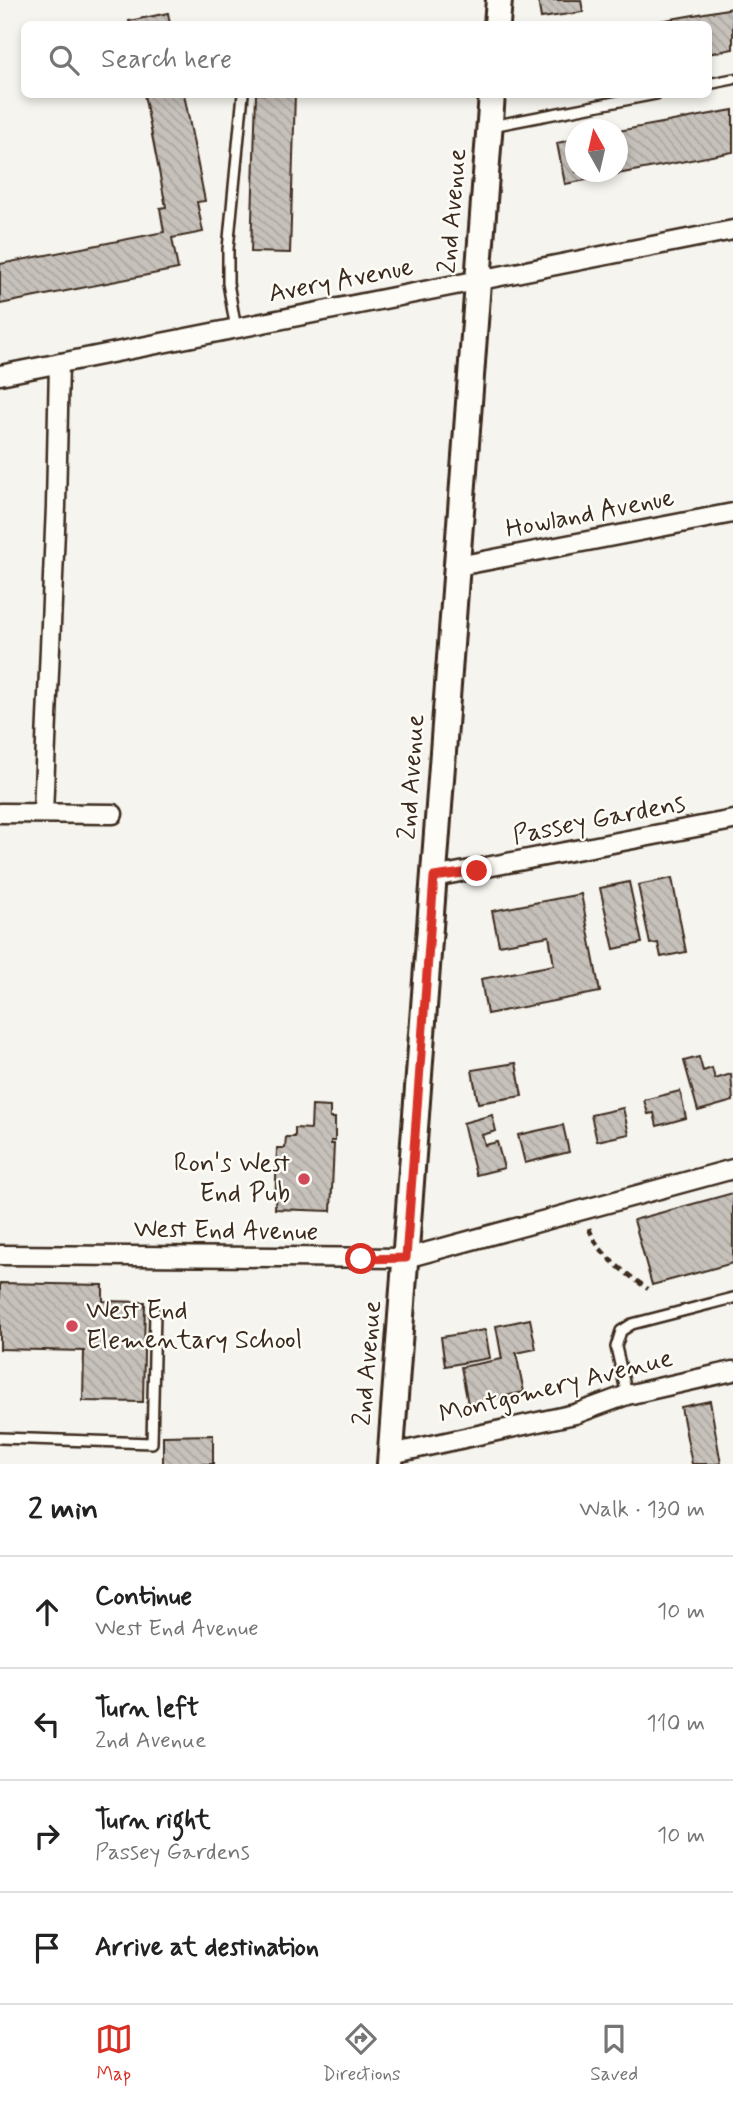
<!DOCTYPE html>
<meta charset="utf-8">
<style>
body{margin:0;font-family:Mynerve,sans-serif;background:#f6f6f6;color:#222}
.compass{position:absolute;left:565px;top:119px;width:63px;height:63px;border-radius:50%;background:#fff;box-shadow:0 4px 10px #0003;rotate:352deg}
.stop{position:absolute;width:21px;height:21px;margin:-16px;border:5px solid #d93025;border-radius:50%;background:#fff}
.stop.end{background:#d93025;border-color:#fff;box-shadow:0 2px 7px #0008}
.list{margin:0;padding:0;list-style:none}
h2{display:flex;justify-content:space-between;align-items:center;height:91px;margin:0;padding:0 28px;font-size:30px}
h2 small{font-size:23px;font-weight:400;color:#767676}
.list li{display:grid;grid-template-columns:46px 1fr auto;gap:21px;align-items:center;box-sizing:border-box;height:112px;padding:0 28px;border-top:2px solid #e0e0e0}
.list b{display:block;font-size:26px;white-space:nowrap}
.list p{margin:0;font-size:23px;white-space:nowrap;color:#767676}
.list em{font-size:23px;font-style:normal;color:#767676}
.icon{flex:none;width:38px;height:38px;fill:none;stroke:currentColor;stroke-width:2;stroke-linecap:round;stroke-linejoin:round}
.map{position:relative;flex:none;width:733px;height:1464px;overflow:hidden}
.search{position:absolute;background:#fff;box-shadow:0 4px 10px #0003;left:21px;right:21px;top:21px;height:77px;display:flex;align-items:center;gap:18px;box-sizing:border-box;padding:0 24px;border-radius:10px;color:#767676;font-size:26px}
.sheet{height:539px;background:#fff}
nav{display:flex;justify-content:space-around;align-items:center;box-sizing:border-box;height:98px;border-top:2px solid #e0e0e0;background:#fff;font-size:19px;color:#767676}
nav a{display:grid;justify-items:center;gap:4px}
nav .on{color:#d93025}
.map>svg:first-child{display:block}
.building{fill:url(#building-back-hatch);stroke:#3b2a1e;stroke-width:2}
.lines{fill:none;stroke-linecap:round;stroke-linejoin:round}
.lane-casing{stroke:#3b2a1e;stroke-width:14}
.street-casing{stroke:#3b2a1e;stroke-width:23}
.secondary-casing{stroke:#3b2a1e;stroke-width:30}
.path{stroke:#3b2a1e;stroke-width:4.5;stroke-dasharray:7 5;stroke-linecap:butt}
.lane{stroke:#fdfcf7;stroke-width:9}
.street{stroke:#fdfcf7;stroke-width:18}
.secondary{stroke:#fdfcf7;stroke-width:24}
.route{stroke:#d93025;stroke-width:9}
.poi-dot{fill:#d1495b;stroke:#fdfcf7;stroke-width:2.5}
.labels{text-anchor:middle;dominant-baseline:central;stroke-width:5;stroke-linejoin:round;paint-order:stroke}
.street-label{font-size:26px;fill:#3b2a1e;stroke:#fdfcf7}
.poi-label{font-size:26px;fill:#3b2a1e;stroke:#fdfcf7;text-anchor:end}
</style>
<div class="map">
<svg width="733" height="1464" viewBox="0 0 733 1464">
<defs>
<pattern id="building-back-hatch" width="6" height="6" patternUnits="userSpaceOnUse" patternTransform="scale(1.75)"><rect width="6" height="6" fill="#c7c1bb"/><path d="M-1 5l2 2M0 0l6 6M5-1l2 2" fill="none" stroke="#aca6a0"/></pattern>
</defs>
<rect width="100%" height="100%" fill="#f5f4ee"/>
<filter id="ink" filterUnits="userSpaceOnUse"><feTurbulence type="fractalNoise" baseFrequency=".0143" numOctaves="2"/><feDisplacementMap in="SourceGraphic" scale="14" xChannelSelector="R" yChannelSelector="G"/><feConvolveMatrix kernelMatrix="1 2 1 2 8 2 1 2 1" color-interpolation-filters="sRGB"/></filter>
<g filter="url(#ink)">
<path class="building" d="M538,0H581L583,12L541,18Z
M733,8V49L708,54V24H643Z
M168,13L170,24H130L129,21Z
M144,94H184L205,201L197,202L203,232L172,238L178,269L0,304V264L164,232L160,208L166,207Z
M256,94H295L290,253L251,252Z
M733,110V152L565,184L557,143L576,139V172H618V131Z
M672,878L686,952L661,957L658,943L650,944L638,885Z
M629,882L642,943L614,949L600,888Z
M581,894L600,992L487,1014L481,979L554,965L549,936L499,945L492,911Z
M699,1057L703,1071L712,1068L715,1079L731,1074L733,1101L698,1111L684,1061Z
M516,1063L522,1096L478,1103L472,1070Z
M680,1091L686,1118L657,1126L654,1113L648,1114L644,1100Z
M312,1106L330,1107V1118H335V1141H331V1144H334L331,1211L275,1209L277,1148H285L286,1137H295V1128L311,1129Z
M623,1108L629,1134L597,1141L591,1115Z
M492,1115L496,1131L482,1135L485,1145L497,1142L504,1168L476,1175L463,1123Z
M563,1125L569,1152L525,1163L518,1135Z
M733,1193V1263L652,1285L634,1220Z
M0,1283L103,1285V1301L145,1302L143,1402L83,1401L84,1351L0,1349Z
M530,1319L536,1349L516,1353L524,1392L468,1404L461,1367L502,1359L496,1326Z
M485,1330L490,1358L445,1366L441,1337Z
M710,1401L721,1464H692L681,1407Z
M213,1435V1464H163V1436Z"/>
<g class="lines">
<defs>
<path id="lane" d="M708,84L733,79
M492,126L656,94
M236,329L228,283V249L243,94
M627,1395L616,1347L621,1331L632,1324L733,1298
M0,1438L152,1443L155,1312"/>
<path id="street" d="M0,375L733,230
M458,566L733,513
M0,813L113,814
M43,813L56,506L59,363
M434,877L733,820
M0,1255L406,1258L733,1169
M391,1454L575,1414L627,1395L733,1371"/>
<path id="secondary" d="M497,24L499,0
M390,1464L492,94"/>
</defs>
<use href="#lane" class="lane-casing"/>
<use href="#street" class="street-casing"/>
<use href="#secondary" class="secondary-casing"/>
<path class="path" d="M589,1228C598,1255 626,1273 648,1289"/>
<use href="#lane" class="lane"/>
<use href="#street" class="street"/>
<use href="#secondary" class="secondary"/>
</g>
</g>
<g class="lines" filter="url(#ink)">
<path class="route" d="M361,1259L406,1258L434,877L477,871"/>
</g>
<g class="poi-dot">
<circle cx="304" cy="1179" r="7"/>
<circle cx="72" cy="1326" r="7"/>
</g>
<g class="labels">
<g class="street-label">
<text transform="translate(453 211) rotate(-85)">2nd Avenue</text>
<text transform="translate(341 281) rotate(-11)">Avery Avenue</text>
<text transform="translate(590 514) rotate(-11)">Howland Avenue</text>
<text transform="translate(412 777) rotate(-86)">2nd Avenue</text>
<text transform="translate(599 820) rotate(-11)">Passey Gardens</text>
<text transform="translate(226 1231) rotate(1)">West End Avenue</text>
<text transform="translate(368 1363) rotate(-85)">2nd Avenue</text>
<text transform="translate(556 1387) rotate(-14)">Montgomery Avenue</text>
</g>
<g class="poi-label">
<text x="290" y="1164">Ron's West<tspan x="290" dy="30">End Pub</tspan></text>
<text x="86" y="1311" text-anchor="start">West End<tspan x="86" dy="30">Elementary School</tspan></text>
</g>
</g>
</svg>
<svg class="compass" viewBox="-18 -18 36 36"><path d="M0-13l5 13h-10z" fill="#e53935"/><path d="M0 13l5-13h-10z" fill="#767676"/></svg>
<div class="stop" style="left:361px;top:1259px"></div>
<div class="stop end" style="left:477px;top:871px"></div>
<div class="search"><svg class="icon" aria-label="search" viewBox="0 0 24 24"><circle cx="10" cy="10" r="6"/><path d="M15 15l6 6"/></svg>Search here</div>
</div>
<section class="sheet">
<h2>2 min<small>Walk · 130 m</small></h2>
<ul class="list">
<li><svg class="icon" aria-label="ahead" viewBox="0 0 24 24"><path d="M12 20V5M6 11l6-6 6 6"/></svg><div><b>Continue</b><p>West End Avenue</p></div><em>10 m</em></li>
<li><svg class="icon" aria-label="left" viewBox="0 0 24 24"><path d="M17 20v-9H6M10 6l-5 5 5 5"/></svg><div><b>Turn left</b><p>2nd Avenue</p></div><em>110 m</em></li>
<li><svg class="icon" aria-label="right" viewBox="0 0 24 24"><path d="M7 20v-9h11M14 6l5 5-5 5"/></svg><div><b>Turn right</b><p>Passey Gardens</p></div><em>10 m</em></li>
<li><svg class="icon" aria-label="arrive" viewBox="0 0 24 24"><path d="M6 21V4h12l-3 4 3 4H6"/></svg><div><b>Arrive at destination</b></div></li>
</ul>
</section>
<nav>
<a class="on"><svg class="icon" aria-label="map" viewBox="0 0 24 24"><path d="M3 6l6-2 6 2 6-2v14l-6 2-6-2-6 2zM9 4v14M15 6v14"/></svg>Map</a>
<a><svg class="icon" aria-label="directions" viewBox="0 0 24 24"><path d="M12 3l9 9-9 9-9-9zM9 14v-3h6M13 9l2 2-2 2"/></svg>Directions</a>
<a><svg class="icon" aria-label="saved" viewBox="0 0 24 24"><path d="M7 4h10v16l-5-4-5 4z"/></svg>Saved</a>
</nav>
